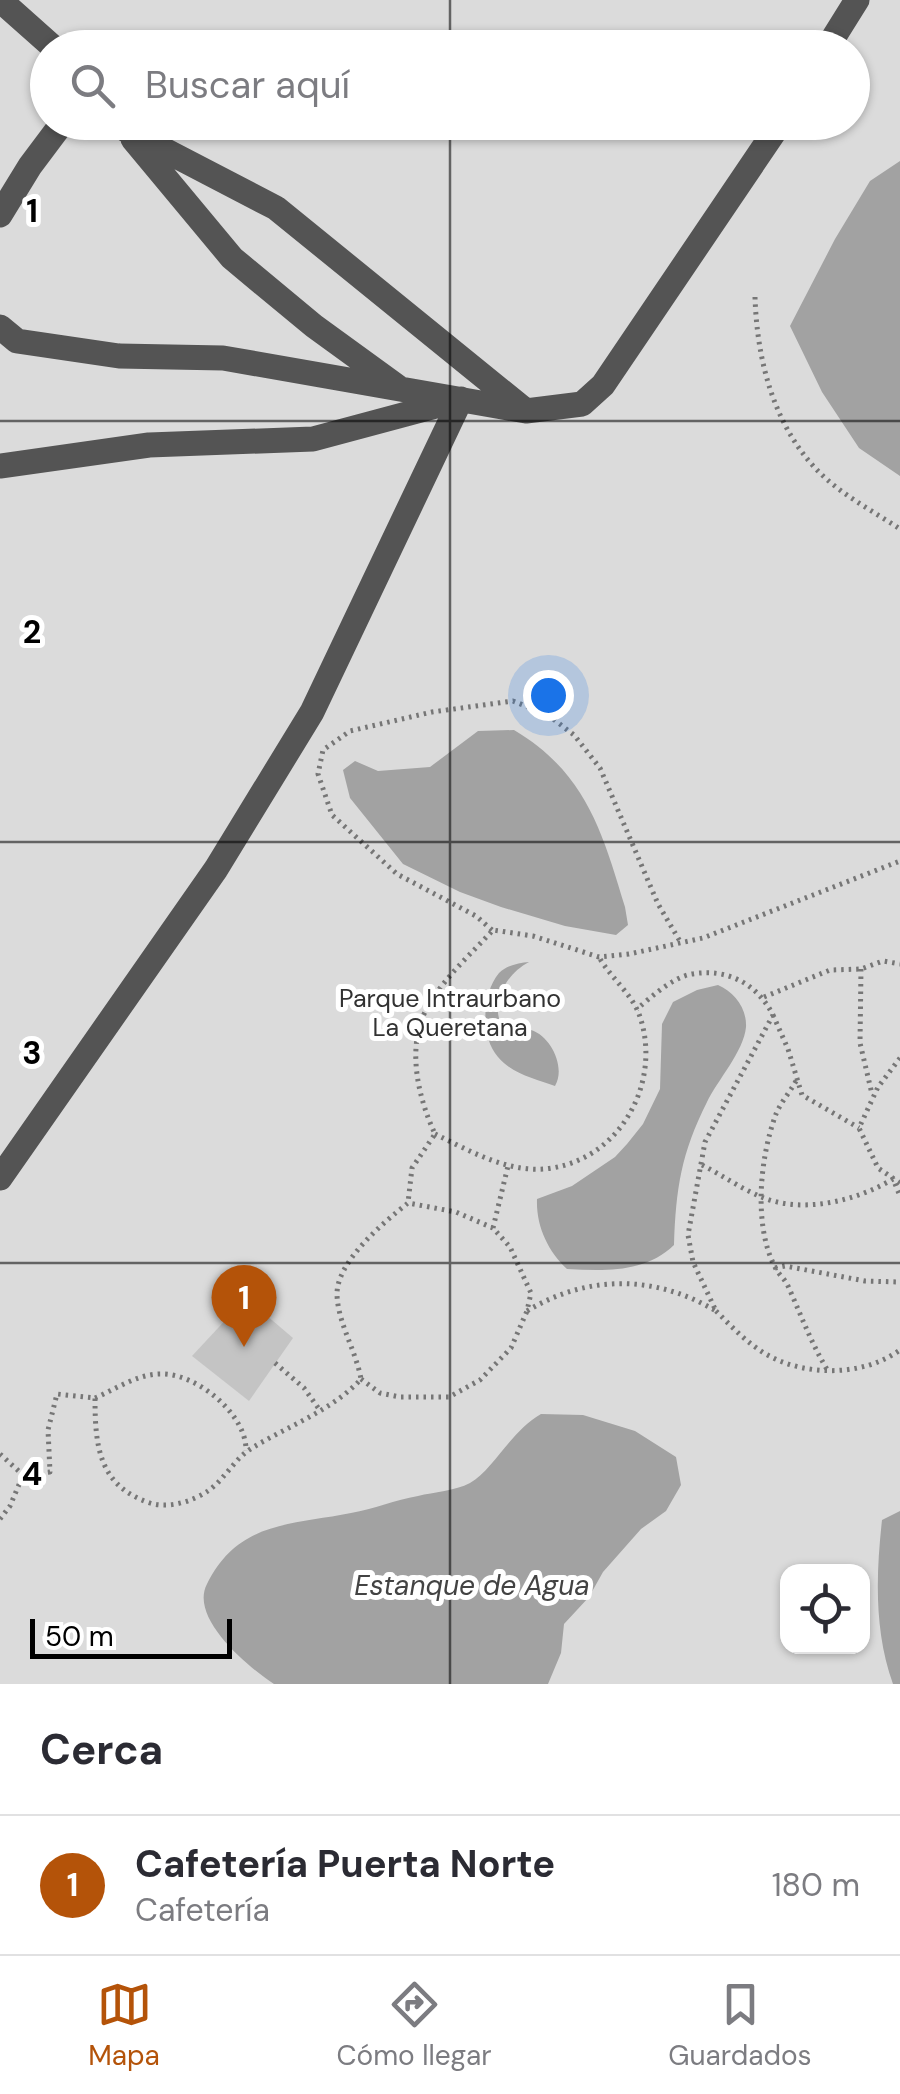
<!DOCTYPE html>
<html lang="es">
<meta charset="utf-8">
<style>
body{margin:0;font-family:"DM Sans",sans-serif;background:#f7f7f7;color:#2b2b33}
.controls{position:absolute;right:30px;bottom:30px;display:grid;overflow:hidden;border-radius:20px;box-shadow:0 2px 8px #0004}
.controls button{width:90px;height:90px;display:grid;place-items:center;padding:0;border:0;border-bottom:2px solid #e1e1e2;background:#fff;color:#2b2b33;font:50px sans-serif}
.scale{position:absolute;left:30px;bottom:25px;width:202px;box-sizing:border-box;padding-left:10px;border:5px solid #000;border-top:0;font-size:28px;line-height:35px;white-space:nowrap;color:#000;-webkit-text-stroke:8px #fff;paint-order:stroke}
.you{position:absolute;left:548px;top:695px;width:35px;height:35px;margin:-25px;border:8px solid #fff;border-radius:50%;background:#1a73e8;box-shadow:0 0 0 15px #1a73e833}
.badge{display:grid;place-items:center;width:65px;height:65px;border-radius:50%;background:#b45309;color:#fff;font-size:32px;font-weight:700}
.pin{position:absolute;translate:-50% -82px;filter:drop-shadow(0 2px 5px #0008)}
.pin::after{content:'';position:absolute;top:52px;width:35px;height:30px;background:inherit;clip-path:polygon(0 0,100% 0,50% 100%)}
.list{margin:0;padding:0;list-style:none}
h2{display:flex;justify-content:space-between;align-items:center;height:130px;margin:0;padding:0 40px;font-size:42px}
h2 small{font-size:32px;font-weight:400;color:#7c7c81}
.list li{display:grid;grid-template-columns:65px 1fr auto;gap:30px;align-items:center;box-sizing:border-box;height:140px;padding:0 40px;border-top:2px solid #e1e1e2}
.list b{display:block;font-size:38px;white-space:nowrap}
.list p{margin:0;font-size:32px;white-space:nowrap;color:#7c7c81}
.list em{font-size:32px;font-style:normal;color:#7c7c81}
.icon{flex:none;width:55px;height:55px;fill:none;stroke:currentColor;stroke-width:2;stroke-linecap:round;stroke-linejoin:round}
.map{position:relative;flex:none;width:900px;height:1684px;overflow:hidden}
.search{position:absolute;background:#fff;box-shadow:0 2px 8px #0004;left:30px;right:30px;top:30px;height:110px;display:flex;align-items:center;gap:25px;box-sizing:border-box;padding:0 35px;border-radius:55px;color:#7c7c81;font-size:38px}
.sheet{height:270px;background:#fff}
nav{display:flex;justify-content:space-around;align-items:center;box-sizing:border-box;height:140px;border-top:2px solid #e1e1e2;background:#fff;font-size:28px;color:#7c7c81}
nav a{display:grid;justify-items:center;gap:5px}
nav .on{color:#b45309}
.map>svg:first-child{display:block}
.green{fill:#dbdbdb;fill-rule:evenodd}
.water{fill:#a2a2a2}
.building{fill:#c4c4c4}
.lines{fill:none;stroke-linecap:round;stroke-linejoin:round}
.path{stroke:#767676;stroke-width:5;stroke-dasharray:2.5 5;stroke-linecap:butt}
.minor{stroke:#545454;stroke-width:25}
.grid{fill:none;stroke:#000;stroke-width:2.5;stroke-opacity:0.55}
.labels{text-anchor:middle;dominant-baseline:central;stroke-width:10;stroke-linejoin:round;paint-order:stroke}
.park-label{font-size:25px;fill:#323232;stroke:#fff}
.water-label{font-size:28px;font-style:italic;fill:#434343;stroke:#fff}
.grid-label{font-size:32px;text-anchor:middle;font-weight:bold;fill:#000;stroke:#fff;stroke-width:10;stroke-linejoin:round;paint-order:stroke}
</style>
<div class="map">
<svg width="900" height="1684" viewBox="0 0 900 1684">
<rect width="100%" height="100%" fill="#fff"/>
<path class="green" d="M0,0H900V1684H0ZM48,48H852V122H48ZM788,1572H862V1646H788Z"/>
<path class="water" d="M900,161V476L859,448L822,392L790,326L835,239L870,181Z
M514,730C586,773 602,831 625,907L628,925L616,935L565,926L501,907L460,892L403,864L350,798L343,770L355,761L378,771L430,767L478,731Z
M529,962C504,975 487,1008 506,1033C513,1032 524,1028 531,1030C551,1036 566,1068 555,1086C536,1079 512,1074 498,1057C480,1037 482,993 499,973C507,965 519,963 529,962Z
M718,985C734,992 747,1008 746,1027C744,1051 717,1081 707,1102C681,1154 676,1188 674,1245C645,1273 605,1271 567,1269C548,1251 536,1226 537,1199L572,1186L615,1157L627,1144L643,1124L660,1089L662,1024L673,1002L697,990Z
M541,1414L583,1415L635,1431L676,1457L681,1485L666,1511L641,1529L603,1572L589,1597L564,1624L561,1653L548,1684H274C248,1667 189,1618 207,1584C238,1521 291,1525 351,1513C374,1509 395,1500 418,1496C434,1492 455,1491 470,1483C494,1469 510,1432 541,1414Z
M900,1511V1684H893C874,1631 876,1575 882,1520Z"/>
<path class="building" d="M246,1298L293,1338L249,1401L192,1356Z"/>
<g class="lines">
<path class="path" d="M755,297C757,359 773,424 817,470C840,494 873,511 900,529
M492,930L476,916L397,874L332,815L318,774L323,750L350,731L432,712L513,701L548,715L574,735L600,768L658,904L681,943
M861,969L860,1043L872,1094
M764,997L830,970L861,969L883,961L900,964
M773,1015L788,1049L802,1095L859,1128
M900,1058L878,1087L859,1128L878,1168L900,1183
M796,1081C790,1092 781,1102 776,1114C760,1157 753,1225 775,1267C778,1274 785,1279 788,1286C801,1315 811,1343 828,1371
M435,1134C470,1151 511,1175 552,1168C622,1157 663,1080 639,1014C631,993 610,977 599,957
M702,1165C722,1175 743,1190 764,1198C805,1214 858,1200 893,1179L900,1196
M493,1228L508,1166
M775,1268L785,1266L865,1281L900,1282
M527,1311C588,1274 656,1275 716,1311L693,1262L688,1235L705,1142L773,1015C757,984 728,968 692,974C673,977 651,997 637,1009
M716,1311C731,1326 746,1342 764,1353C804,1377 862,1377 900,1350
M275,1363L304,1388L319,1409
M361,1379L380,1393L400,1397H449L480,1380L511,1348L527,1311L531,1293L510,1247L493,1228L456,1212L408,1203
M95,1398C116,1389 137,1374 161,1374C196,1373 247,1414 246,1451
M0,1454L23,1475
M0,1519L10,1506L23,1475L50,1472L48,1430L57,1394L95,1398C95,1447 99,1486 150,1503C169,1509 193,1501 208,1491C225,1479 235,1458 252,1448C288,1426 333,1410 361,1379C356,1351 338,1323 337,1295C336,1262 384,1222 408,1203L412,1168L435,1134C417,1095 405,1042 430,1003C446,976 472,953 493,930L533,936L599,957L629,954L703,938L900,861"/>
<path class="minor" d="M0,0L54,48
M827,48L857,0
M119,122L126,130L276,208L526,411
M133,139L232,258L314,326L398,387
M0,215L30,166L63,122
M0,327L17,341L119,356L223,358L526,411L582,404L603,385L781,122
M0,466L149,445L313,439L451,402
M0,1178L216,869L312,712L461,399"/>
</g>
<path class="grid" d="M450,0V48M450,122V1684M0,421H900M0,842H900M0,1263H900"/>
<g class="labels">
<g class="park-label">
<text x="450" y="998">Parque Intraurbano<tspan x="450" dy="29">La Queretana</tspan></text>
</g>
<g class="water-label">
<text x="472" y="1585">Estanque de Agua</text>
</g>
</g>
<g class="grid-label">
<text x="32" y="222">1</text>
<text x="32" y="643">2</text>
<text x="32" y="1064">3</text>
<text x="32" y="1485">4</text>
</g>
</svg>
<div class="controls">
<button><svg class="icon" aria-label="locate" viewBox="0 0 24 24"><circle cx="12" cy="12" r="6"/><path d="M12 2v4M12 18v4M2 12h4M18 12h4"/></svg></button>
</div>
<div class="scale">50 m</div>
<div class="you"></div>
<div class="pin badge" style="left:244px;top:1347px">1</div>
<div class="search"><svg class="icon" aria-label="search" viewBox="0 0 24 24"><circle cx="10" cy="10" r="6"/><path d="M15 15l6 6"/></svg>Buscar aquí</div>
</div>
<section class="sheet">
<h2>Cerca<small></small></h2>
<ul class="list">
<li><span class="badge">1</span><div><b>Cafetería Puerta Norte</b><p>Cafetería</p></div><em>180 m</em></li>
</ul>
</section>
<nav>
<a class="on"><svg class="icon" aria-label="map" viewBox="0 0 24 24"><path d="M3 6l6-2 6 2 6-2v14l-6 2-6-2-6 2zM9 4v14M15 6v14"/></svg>Mapa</a>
<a><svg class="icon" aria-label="directions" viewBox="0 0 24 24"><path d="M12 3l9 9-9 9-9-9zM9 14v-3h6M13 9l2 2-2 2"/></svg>Cómo llegar</a>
<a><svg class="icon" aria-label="saved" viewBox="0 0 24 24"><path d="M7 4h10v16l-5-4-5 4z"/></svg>Guardados</a>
</nav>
